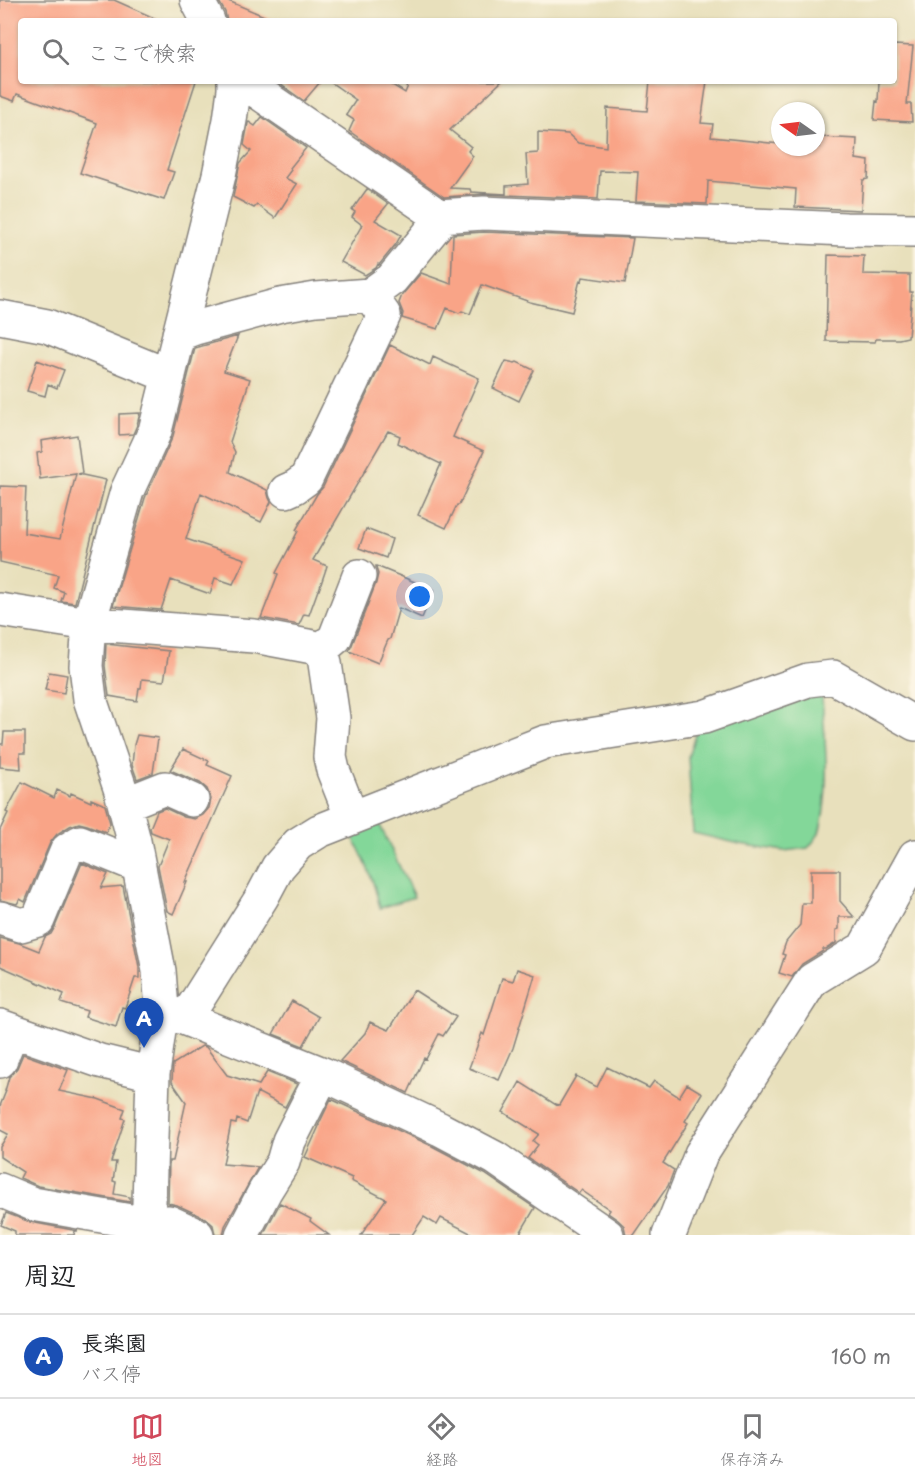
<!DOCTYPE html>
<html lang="ja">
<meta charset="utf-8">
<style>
body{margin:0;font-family:"Playpen Sans","Klee One",sans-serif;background:#f2f2f2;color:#202124}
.compass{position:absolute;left:771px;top:102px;width:54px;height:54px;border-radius:50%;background:#fff;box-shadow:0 2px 4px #0004;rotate:284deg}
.you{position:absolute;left:420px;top:597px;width:21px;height:21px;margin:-15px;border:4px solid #fff;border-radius:50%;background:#1a73e8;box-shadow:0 0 0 9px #1a73e833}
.badge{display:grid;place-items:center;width:39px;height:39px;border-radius:50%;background:#d1495b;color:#fff;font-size:20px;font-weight:700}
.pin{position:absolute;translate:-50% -50px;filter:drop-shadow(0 2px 3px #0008)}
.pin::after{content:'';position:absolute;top:32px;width:21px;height:18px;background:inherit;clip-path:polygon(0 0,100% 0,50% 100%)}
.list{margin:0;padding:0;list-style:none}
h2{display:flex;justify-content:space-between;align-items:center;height:78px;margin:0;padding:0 24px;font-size:26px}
h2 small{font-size:20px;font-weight:400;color:#757577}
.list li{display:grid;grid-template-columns:39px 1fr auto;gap:18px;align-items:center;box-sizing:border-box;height:84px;padding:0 24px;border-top:2px solid #e0e0e0}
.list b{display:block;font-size:22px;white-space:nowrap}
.list p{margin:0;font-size:20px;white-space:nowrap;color:#757577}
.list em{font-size:20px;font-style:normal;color:#757577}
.icon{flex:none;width:33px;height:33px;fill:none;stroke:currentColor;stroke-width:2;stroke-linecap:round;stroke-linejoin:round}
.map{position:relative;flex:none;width:915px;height:1235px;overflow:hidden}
.search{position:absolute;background:#fff;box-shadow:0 2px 4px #0004;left:18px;right:18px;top:18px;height:66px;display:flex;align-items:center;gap:15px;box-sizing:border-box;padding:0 21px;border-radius:6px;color:#757577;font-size:22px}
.sheet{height:162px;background:#fff}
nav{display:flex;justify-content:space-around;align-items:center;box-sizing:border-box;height:84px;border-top:2px solid #e0e0e0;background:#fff;font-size:16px;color:#757577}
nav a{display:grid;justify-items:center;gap:3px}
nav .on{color:#d1495b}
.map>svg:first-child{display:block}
.green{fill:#83d799;stroke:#527c6a;stroke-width:1.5}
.building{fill:#f9a487}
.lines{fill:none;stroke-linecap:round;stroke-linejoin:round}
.minor-casing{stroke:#85817c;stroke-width:36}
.minor{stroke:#fff;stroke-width:33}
</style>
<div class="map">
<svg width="915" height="1235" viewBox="0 0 915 1235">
<rect width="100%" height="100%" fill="#fcf5e5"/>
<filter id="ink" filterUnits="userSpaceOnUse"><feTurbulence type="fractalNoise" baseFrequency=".0167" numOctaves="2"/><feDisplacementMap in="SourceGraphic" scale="12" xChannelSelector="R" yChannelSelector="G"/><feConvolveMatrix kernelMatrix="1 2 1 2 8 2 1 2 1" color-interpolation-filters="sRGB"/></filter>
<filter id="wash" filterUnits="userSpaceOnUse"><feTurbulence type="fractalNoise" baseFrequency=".008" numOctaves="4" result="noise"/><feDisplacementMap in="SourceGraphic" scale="24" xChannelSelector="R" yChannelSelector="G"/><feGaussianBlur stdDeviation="1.35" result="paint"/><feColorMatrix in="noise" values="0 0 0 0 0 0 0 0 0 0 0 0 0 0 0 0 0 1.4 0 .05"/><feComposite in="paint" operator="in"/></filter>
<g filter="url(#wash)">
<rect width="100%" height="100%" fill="#e8e0bc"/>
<path class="green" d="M821,684C824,730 832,789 819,833C817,838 812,843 808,848L784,851L740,844L693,833L688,757L695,735L692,726Z
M376,817L414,897L380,908C373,876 363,856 348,828Z"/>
<g id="blocks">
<path class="building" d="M0,0H114L161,21H21V81H196L167,170L174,172L164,200L80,173L97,123L17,94L14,101L0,96Z
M218,0H226L276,21H227L225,12Z
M894,45L913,46L907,104H911L912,122L874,120L876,101L878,102L879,81H894Z
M277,81H321L304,101L277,82Z
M329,81H386L405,93L410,81H502L450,130L471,147L468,151L473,156L450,188L470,189L471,192L506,194V186L528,184L526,154L538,153V132L568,134L578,143L606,147L607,108L647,111L650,81H707L701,123L713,124L711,137L780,144V147H819L820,137L857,139L856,159L869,161L868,179L863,180L861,210L795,207L796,189L708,181L707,204L636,201L638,172L600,171L598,199L485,194L444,197L349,131L354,120L346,115L356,100Z
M262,117L306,148L290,168L291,170L285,178L297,184L275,218L257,205L254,208L233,197L240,163L251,151L244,145L248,123L249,122L255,126Z
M367,189L388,204L375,220L401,235L396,244L379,265L378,264L376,268L365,275L341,262L362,225L352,217L355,212L352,210Z
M484,232L633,238L625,283L583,277L582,281L580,280L572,312L530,302L482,285L470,314L462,311L459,313L447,308L438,329L402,318L403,313L399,303L402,295L421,273L451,284L453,234Z
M828,255L864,256L863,274L910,275V292H912L908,337L899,339H876L875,342L826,341Z
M238,336L224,371L250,379L230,442L235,452L230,472L267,490L269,498L271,502L261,522L201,493L186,539L245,559L233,584L215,578L210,594L171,580L161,610L113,606L145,498L173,436L195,348Z
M390,345L430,365L433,357L479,378L453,437L484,451L459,505H457L446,528L418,515L441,464L398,443L400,436L388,431L313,560L327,566L319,590H318L309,615L304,614L299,625L261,618L278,574L276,573L298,531L296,530L317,494L323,487Z
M37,360L64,370L57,388L48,384L45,396L27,391Z
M506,361L515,363L517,362L534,370L519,401L493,388Z
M140,413L137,425L133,434L119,435V414Z
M77,435L82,473L78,474L106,480L75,603L61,601L64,592L54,588L58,575L0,562V486L26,487L24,533L60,539L76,474L40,479L37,453L42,452L41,441Z
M366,529L392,539L386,558L359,548Z
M376,566L434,590L422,618L399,608L390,639L388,640L378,663L349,651L352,645L376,583L378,574L376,568Z
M106,644L169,651L164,681L142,679L141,688H139L137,701L109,696L105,666Z
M49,672L67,675L64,693L45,690Z
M4,732H25V753H20L21,769L0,767V744H3Z
M137,735L158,738L153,773L137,779L132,765L134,745Z
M183,749L209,761L207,765L232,776L185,882H187L173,914L167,911L158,866L169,839L151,832L150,828L157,811L165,808L184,817L195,819L203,815L209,808L211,799L207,789L200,783L170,770Z
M22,782L54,798L57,790L70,796L71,793L91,802V799L105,805L110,823L106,832L87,825L79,823L70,826L57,834L50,843L25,902L20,899L17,904L0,900V830L8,813L6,812Z
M82,863L108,874L101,888L123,886L139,967V978H135L125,1008L122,1007L116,1027L85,1017L87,1011L61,1003L64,994L0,966V938L19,943L39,951L45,937L51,934L55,927Z
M811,870H840V901L854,917H839V929L836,930V943L826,949H823V951L802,964L792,977L779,973L785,955L782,954L786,942L800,925L802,903H811Z
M517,969L535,975L513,1048L499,1080L469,1068L482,1033L484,1035L502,978L513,981Z
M414,990L456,1017L443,1036L439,1034L426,1059L424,1058L408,1093L340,1061L365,1033L370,1022L389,1030Z
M292,1001L319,1017L303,1046L273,1034Z
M202,1046L206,1047L227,1075L259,1085L267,1072L297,1084L285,1107L257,1092L247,1123L237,1119L236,1124L231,1123L223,1164L258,1167L225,1226L223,1235H215L213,1225L205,1218L177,1205L168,1203L169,1161H173L186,1102L172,1082L173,1064Z
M23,1054L68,1070L59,1091L98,1099L125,1109L122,1118L125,1119L111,1162H116L113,1181L116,1182L114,1194L130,1197V1202L38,1186L20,1178L23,1172L0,1157V1147L8,1134L0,1130V1106L6,1091H5L9,1077L17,1068Z
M607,1067L649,1088L654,1081L679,1097L687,1084L702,1093L685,1121L688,1123L663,1163L674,1170L668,1186L634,1235H626L624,1226L618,1220L608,1213L610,1210L581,1190L579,1193L528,1158L538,1145L533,1141L539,1134L503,1112L520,1082L556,1105V1104L559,1105L576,1076L597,1087Z
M331,1099L432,1146L485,1174L535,1208L519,1235H474L441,1218L437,1225L424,1217L412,1235H361L386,1199L351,1181L352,1178L305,1157L319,1126H318Z
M280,1203L311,1219L310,1221L329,1235H263Z
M6,1213L30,1222L78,1231H75L74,1235H15V1231L1,1225Z"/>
</g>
</g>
<g filter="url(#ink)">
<use href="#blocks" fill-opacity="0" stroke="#85817c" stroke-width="1.5"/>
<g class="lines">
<defs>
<path id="minor" d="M197,0L208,21
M242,81L439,216L484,213L846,229L915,230
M0,317L47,326L169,376
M179,334L195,328L280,305L316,299L370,295L392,279L438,223L439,216
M286,491L295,487L306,479L384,315L370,295
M0,610L83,623L254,636L313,647L322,649L325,663L333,718L330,757L333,770L352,818
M322,649L335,638L359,576
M125,804L165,788L192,800
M0,918L21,925L38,920L67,850L80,842L139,866
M166,1011L323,1074L440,1129L495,1158L607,1235
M186,1018L262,897L278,867L298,844L319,831L352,818L545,742L704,717L808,680L833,677L915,724
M0,1026L100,1061L153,1074
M0,1061L12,1031
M0,1190L33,1204L148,1224L169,1222L197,1235
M148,1235L153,1074L162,1009L159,971L134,841L121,791L90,699L86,666L89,623L127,491L155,431L219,175L230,120L234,90V81
M242,1235L265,1191L283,1162L289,1141L323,1074
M669,1235L701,1154L812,980L864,948L915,856"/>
</defs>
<use href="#minor" class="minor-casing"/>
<use href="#minor" class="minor"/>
</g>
</g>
</svg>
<svg class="compass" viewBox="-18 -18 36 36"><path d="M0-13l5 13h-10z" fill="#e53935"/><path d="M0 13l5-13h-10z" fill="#757577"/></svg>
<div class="you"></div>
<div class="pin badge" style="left:144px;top:1048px;background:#1a4fb4">A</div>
<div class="search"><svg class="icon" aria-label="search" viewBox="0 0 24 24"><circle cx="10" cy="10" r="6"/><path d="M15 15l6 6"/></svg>ここで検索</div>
</div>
<section class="sheet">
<h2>周辺<small></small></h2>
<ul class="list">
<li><span class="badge" style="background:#1a4fb4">A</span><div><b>長楽園</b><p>バス停</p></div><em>160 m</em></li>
</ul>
</section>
<nav>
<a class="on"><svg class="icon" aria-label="map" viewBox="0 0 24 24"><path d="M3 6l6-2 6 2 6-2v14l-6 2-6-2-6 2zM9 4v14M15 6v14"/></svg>地図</a>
<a><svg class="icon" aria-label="directions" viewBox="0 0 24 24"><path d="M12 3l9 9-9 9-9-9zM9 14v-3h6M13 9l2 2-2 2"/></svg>経路</a>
<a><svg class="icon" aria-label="saved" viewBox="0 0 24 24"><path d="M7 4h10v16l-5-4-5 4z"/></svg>保存済み</a>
</nav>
